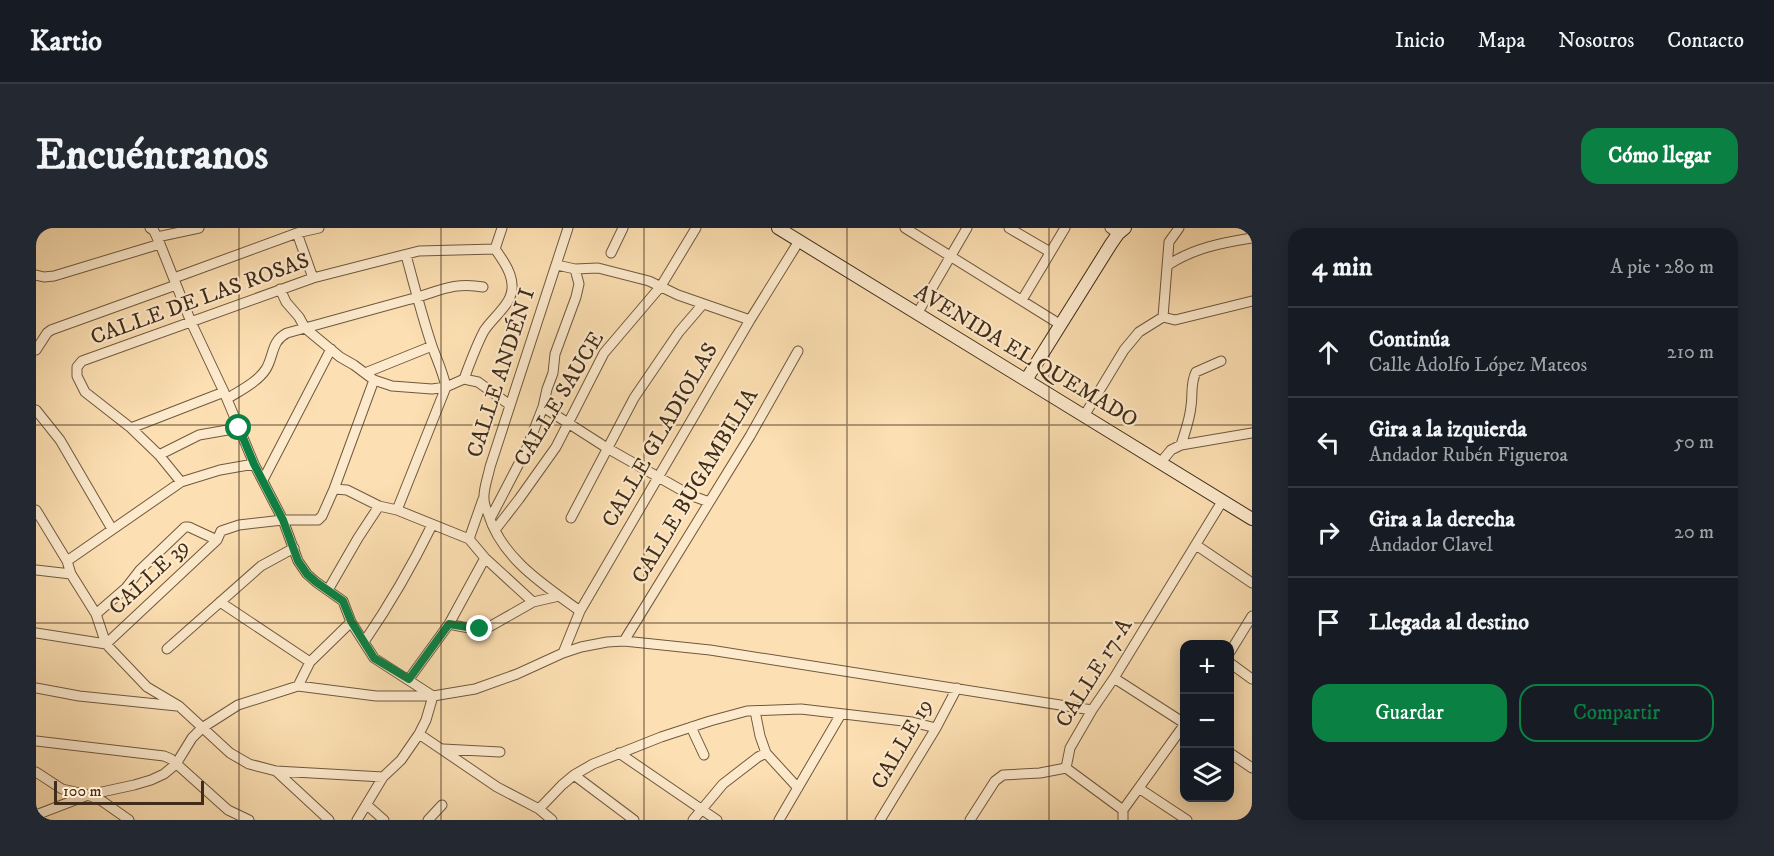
<!DOCTYPE html>
<html lang="es">
<meta charset="utf-8">
<style>
body{margin:0;font-family:"IM FELL DW Pica",serif;background:#242831;color:#f1f3f6}
.controls{position:absolute;right:18px;bottom:18px;display:grid;overflow:hidden;border-radius:12px;box-shadow:0 3px 15px #0003}
.controls button{width:54px;height:54px;display:grid;place-items:center;padding:0;border:0;border-bottom:2px solid #363941;background:#171b24;color:#f1f3f6;font:30px sans-serif}
.scale{position:absolute;left:18px;bottom:15px;width:150px;box-sizing:border-box;padding-left:6px;border:3px solid #402c19;border-top:0;font-size:16px;line-height:21px;white-space:nowrap;color:#402c19;-webkit-text-stroke:4px #fdeacd;paint-order:stroke}
.stop{position:absolute;width:18px;height:18px;margin:-14px;border:4px solid #0b8043;border-radius:50%;background:#fff}
.stop.end{background:#0b8043;border-color:#fff;box-shadow:0 2px 6px #0008}
.list{margin:0;padding:0;list-style:none}
h2{display:flex;justify-content:space-between;align-items:center;height:78px;margin:0;padding:0 24px;font-size:26px}
h2 small{font-size:20px;font-weight:400;color:#9ea1a6}
.list li{display:grid;grid-template-columns:39px 1fr auto;gap:18px;align-items:center;box-sizing:border-box;height:90px;padding:0 24px;border-top:2px solid #363941}
.list b{display:block;font-size:22px;white-space:nowrap}
.list p{margin:0;font-size:20px;white-space:nowrap;color:#9ea1a6}
.list em{font-size:20px;font-style:normal;color:#9ea1a6}
.actions{display:flex;gap:12px;padding:18px 24px}
.actions a{flex:1;padding:14px 0;border:2px solid #0b8043;border-radius:18px;text-align:center;font-size:21px;color:#0b8043}
.actions .main{background:#0b8043;color:#fff}
.icon{flex:none;width:33px;height:33px;fill:none;stroke:currentColor;stroke-width:2;stroke-linecap:round;stroke-linejoin:round}
.map{position:relative;flex:none;width:1216px;height:592px;overflow:hidden;border-radius:18px}
header{display:flex;align-items:center;gap:36px;box-sizing:border-box;height:84px;padding:0 30px;background:#171b24;border-bottom:2px solid #363941}
header strong{font-size:28px}
nav{display:flex;gap:33px;margin-inline-start:auto;font-size:21px}
.intro{display:flex;align-items:center;justify-content:space-between;box-sizing:border-box;height:144px;padding:0 36px}
h1{margin:0;font-size:42px}
.button{padding:15px 27px;border-radius:18px;background:#0b8043;color:#fff;font-size:21px;font-weight:700}
main{display:flex;gap:36px;padding:0 36px}
aside{flex:1;background:#171b24;border-radius:18px;box-shadow:0 3px 15px #0003}
.map>svg:first-child{display:block}
.lines{fill:none;stroke-linecap:round;stroke-linejoin:round}
.street-casing{stroke:#6f593f;stroke-width:11}
.secondary-casing{stroke:#402c19;stroke-width:14}
.street{stroke:#fdeacd;stroke-width:9}
.secondary{stroke:#fdeacd;stroke-width:12}
.route{stroke:#0b8043;stroke-width:8}
.grid{fill:none;stroke:#402c19;stroke-width:1.5;stroke-opacity:0.55}
.labels{text-anchor:middle;dominant-baseline:central;stroke-width:4.5;stroke-linejoin:round;paint-order:stroke}
.street-label{font-size:22px;fill:#402c19;stroke:#fdeacd}
</style>
<header>
<strong>Kartio</strong>
<nav><a>Inicio</a><a>Mapa</a><a>Nosotros</a><a>Contacto</a></nav>
</header>
<div class="intro"><h1>Encuéntranos</h1><a class="button">Cómo llegar</a></div>
<main>
<div class="map">
<svg width="1216" height="592" viewBox="0 0 1216 592">
<rect width="100%" height="100%" fill="#fcdfb2"/>
<filter id="stains"><feTurbulence type="fractalNoise" baseFrequency=".00333" numOctaves="4"/><feColorMatrix values="0 0 0 0 .2 0 0 0 0 .09 0 0 0 0 .02 0 0 0 .5 -.17"/></filter>
<radialGradient id="worn" r=".72"><stop offset=".6" stop-color="#630" stop-opacity="0"/><stop offset="1" stop-color="#630" stop-opacity=".3"/></radialGradient>
<g class="lines">
<defs>
<path id="street" d="M114,0L118,3L124,16L155,94L188,164L218,236L247,292L262,333L271,346L280,354L307,373L315,394L338,430L397,468
M532,0L454,239C452,249 447,262 448,271C448,276 450,281 452,285C465,330 508,357 544,383
M869,0L1025,97
M973,0L1014,24
M1074,0L1082,6
M261,5L277,50
M121,9L163,0
M575,25L587,0
M521,37L539,41L562,40L613,53L642,67L714,92
M1132,37C1158,20 1185,15 1216,10
M0,47L8,49L18,48L124,16
M138,50L261,5L283,0
M244,61L250,74L263,89L269,100L304,129L318,137L338,152L356,158L396,161L410,159L428,151C434,135 440,118 448,103C455,92 466,84 472,73C483,55 470,36 459,21L466,0
M986,72L1029,0
M881,86L931,0
M1127,89L1133,14L1143,0
M0,122L11,105L15,102L140,57
M329,145L396,118
M428,151L442,154L474,177
M191,171C203,163 222,154 230,141C238,128 235,113 251,105C291,94 331,83 371,72C400,65 416,53 447,59
M507,179L571,220L654,267L673,274
M0,182L24,212L76,301
M1048,188L1088,122L1103,104L1127,89L1139,92L1216,73
M95,200L188,164
M1145,217C1149,204 1154,191 1155,178C1157,166 1154,156 1160,144L1185,133
M123,227L163,207L203,200
M1125,234L1135,222L1145,217L1216,205
M227,252L295,121
M145,254L123,227L95,200L49,164L41,148V139L46,133L277,50L383,23L459,21
M298,261L311,262L343,278L361,282L433,311L449,330L497,374
M0,282L31,333L35,346L60,386L70,416L111,459L143,478L194,525L213,536L240,543L347,549
M361,282L410,159C407,144 401,132 396,118C386,88 378,57 370,27
M535,290L598,170L643,104L667,76
M454,291L490,222L507,179L511,161L517,145L519,126L540,69L543,56L539,41
M459,302L483,271L520,219L568,125L625,58L660,0
M433,311L447,271
M1160,317L1216,355
M31,333L145,254L184,242L218,236
M0,342L35,346
M292,362L322,310L343,278
M184,374L274,434
M60,386L90,360L104,342L149,299H153L181,312
M413,396C427,399 439,402 453,399L497,374L523,368
M0,405L70,416L181,312L185,303L203,297L247,292H282L286,288L298,261L338,152
M588,413L714,208L762,123
M328,414C354,376 376,338 396,297
M131,421L225,338L258,320
M1194,424L1216,388
M527,425L544,383L714,92L763,13
M1194,435L1216,451
M1078,450L1148,495
M373,451L413,396L449,330
M262,458L274,434L315,394
M0,460L43,468L141,478
M719,483L724,508L730,525L762,560
M655,499L668,527
M383,506L461,559L503,581L516,592
M0,513L128,528L135,531L192,582L213,592
M407,521L464,524
M583,525L681,592
M1194,525L1216,540
M1030,540L1034,520L1056,482L1078,450L1187,272
M1030,540L1087,582V592
M240,543L293,592
M0,544L26,561L52,567L66,573L93,592
M538,547L598,592
M1104,561L1151,592
M331,577L348,592
M503,581L526,557L538,547L557,536L625,509L674,493L711,483L765,481L876,494L900,500
M1087,582L1148,497
M0,587L52,567L98,557L115,552L128,546L140,536L156,510L166,500L202,477L262,458L340,468H397L439,461L481,446L527,425L545,419L571,414L588,413L674,422L1056,482
M321,592L347,549L365,532L383,506L390,492L397,468
M392,592L406,577
M657,592L687,556L722,529L730,525
M743,592L805,486
M844,592L900,500L921,460
M934,592L959,553L967,547L1004,545L1030,540"/>
<path id="secondary" d="M742,0L1216,291
M990,152L1075,16L1082,6L1089,0"/>
</defs>
<use href="#street" class="street-casing"/>
<use href="#secondary" class="secondary-casing"/>
<use href="#street" class="street"/>
<use href="#secondary" class="secondary"/>
</g>
<g class="lines">
<path class="route" d="M203,200L218,236L247,292L262,333L271,346L280,354L307,373L315,393L338,430L373,451L413,396L444,401"/>
</g>
<path class="grid" d="M203,0V592M405,0V592M608,0V592M811,0V592M1013,0V592M0,197H1216M0,395H1216"/>
<g class="labels">
<g class="street-label">
<text transform="translate(164 71) rotate(-20)">CALLE DE LAS ROSAS</text>
<text transform="translate(990 128) rotate(31)">AVENIDA EL QUEMADO</text>
<text transform="translate(465 145) rotate(-72)">CALLE ANDÉN I</text>
<text transform="translate(523 171) rotate(-59)">CALLE SAUCE</text>
<text transform="translate(624 207) rotate(-60)">CALLE GLADIOLAS</text>
<text transform="translate(659 258) rotate(-59)">CALLE BUGAMBILIA</text>
<text transform="translate(113 349) rotate(-43)">CALLE 39</text>
<text transform="translate(1058 445) rotate(-58)">CALLE 17-A</text>
<text transform="translate(866 516) rotate(-60)">CALLE 19</text>
</g>
</g>
<rect width="100%" height="100%" filter="url(#stains)"/>
<rect width="100%" height="100%" fill="url(#worn)"/>
</svg>
<div class="controls">
<button>+</button>
<button>−</button>
<button><svg class="icon" aria-label="layers" viewBox="0 0 24 24"><path d="M12 4l9 5-9 5-9-5zM3 14l9 5 9-5"/></svg></button>
</div>
<div class="scale">100 m</div>
<div class="stop" style="left:203px;top:200px"></div>
<div class="stop end" style="left:444px;top:401px"></div>
</div>
<aside>
<h2>4 min<small>A pie · 280 m</small></h2>
<ul class="list">
<li><svg class="icon" aria-label="ahead" viewBox="0 0 24 24"><path d="M12 20V5M6 11l6-6 6 6"/></svg><div><b>Continúa</b><p>Calle Adolfo López Mateos</p></div><em>210 m</em></li>
<li><svg class="icon" aria-label="left" viewBox="0 0 24 24"><path d="M17 20v-9H6M10 6l-5 5 5 5"/></svg><div><b>Gira a la izquierda</b><p>Andador Rubén Figueroa</p></div><em>50 m</em></li>
<li><svg class="icon" aria-label="right" viewBox="0 0 24 24"><path d="M7 20v-9h11M14 6l5 5-5 5"/></svg><div><b>Gira a la derecha</b><p>Andador Clavel</p></div><em>20 m</em></li>
<li><svg class="icon" aria-label="arrive" viewBox="0 0 24 24"><path d="M6 21V4h12l-3 4 3 4H6"/></svg><div><b>Llegada al destino</b></div></li>
</ul>
<div class="actions"><a class="main">Guardar</a><a>Compartir</a></div>
</aside>
</main>
